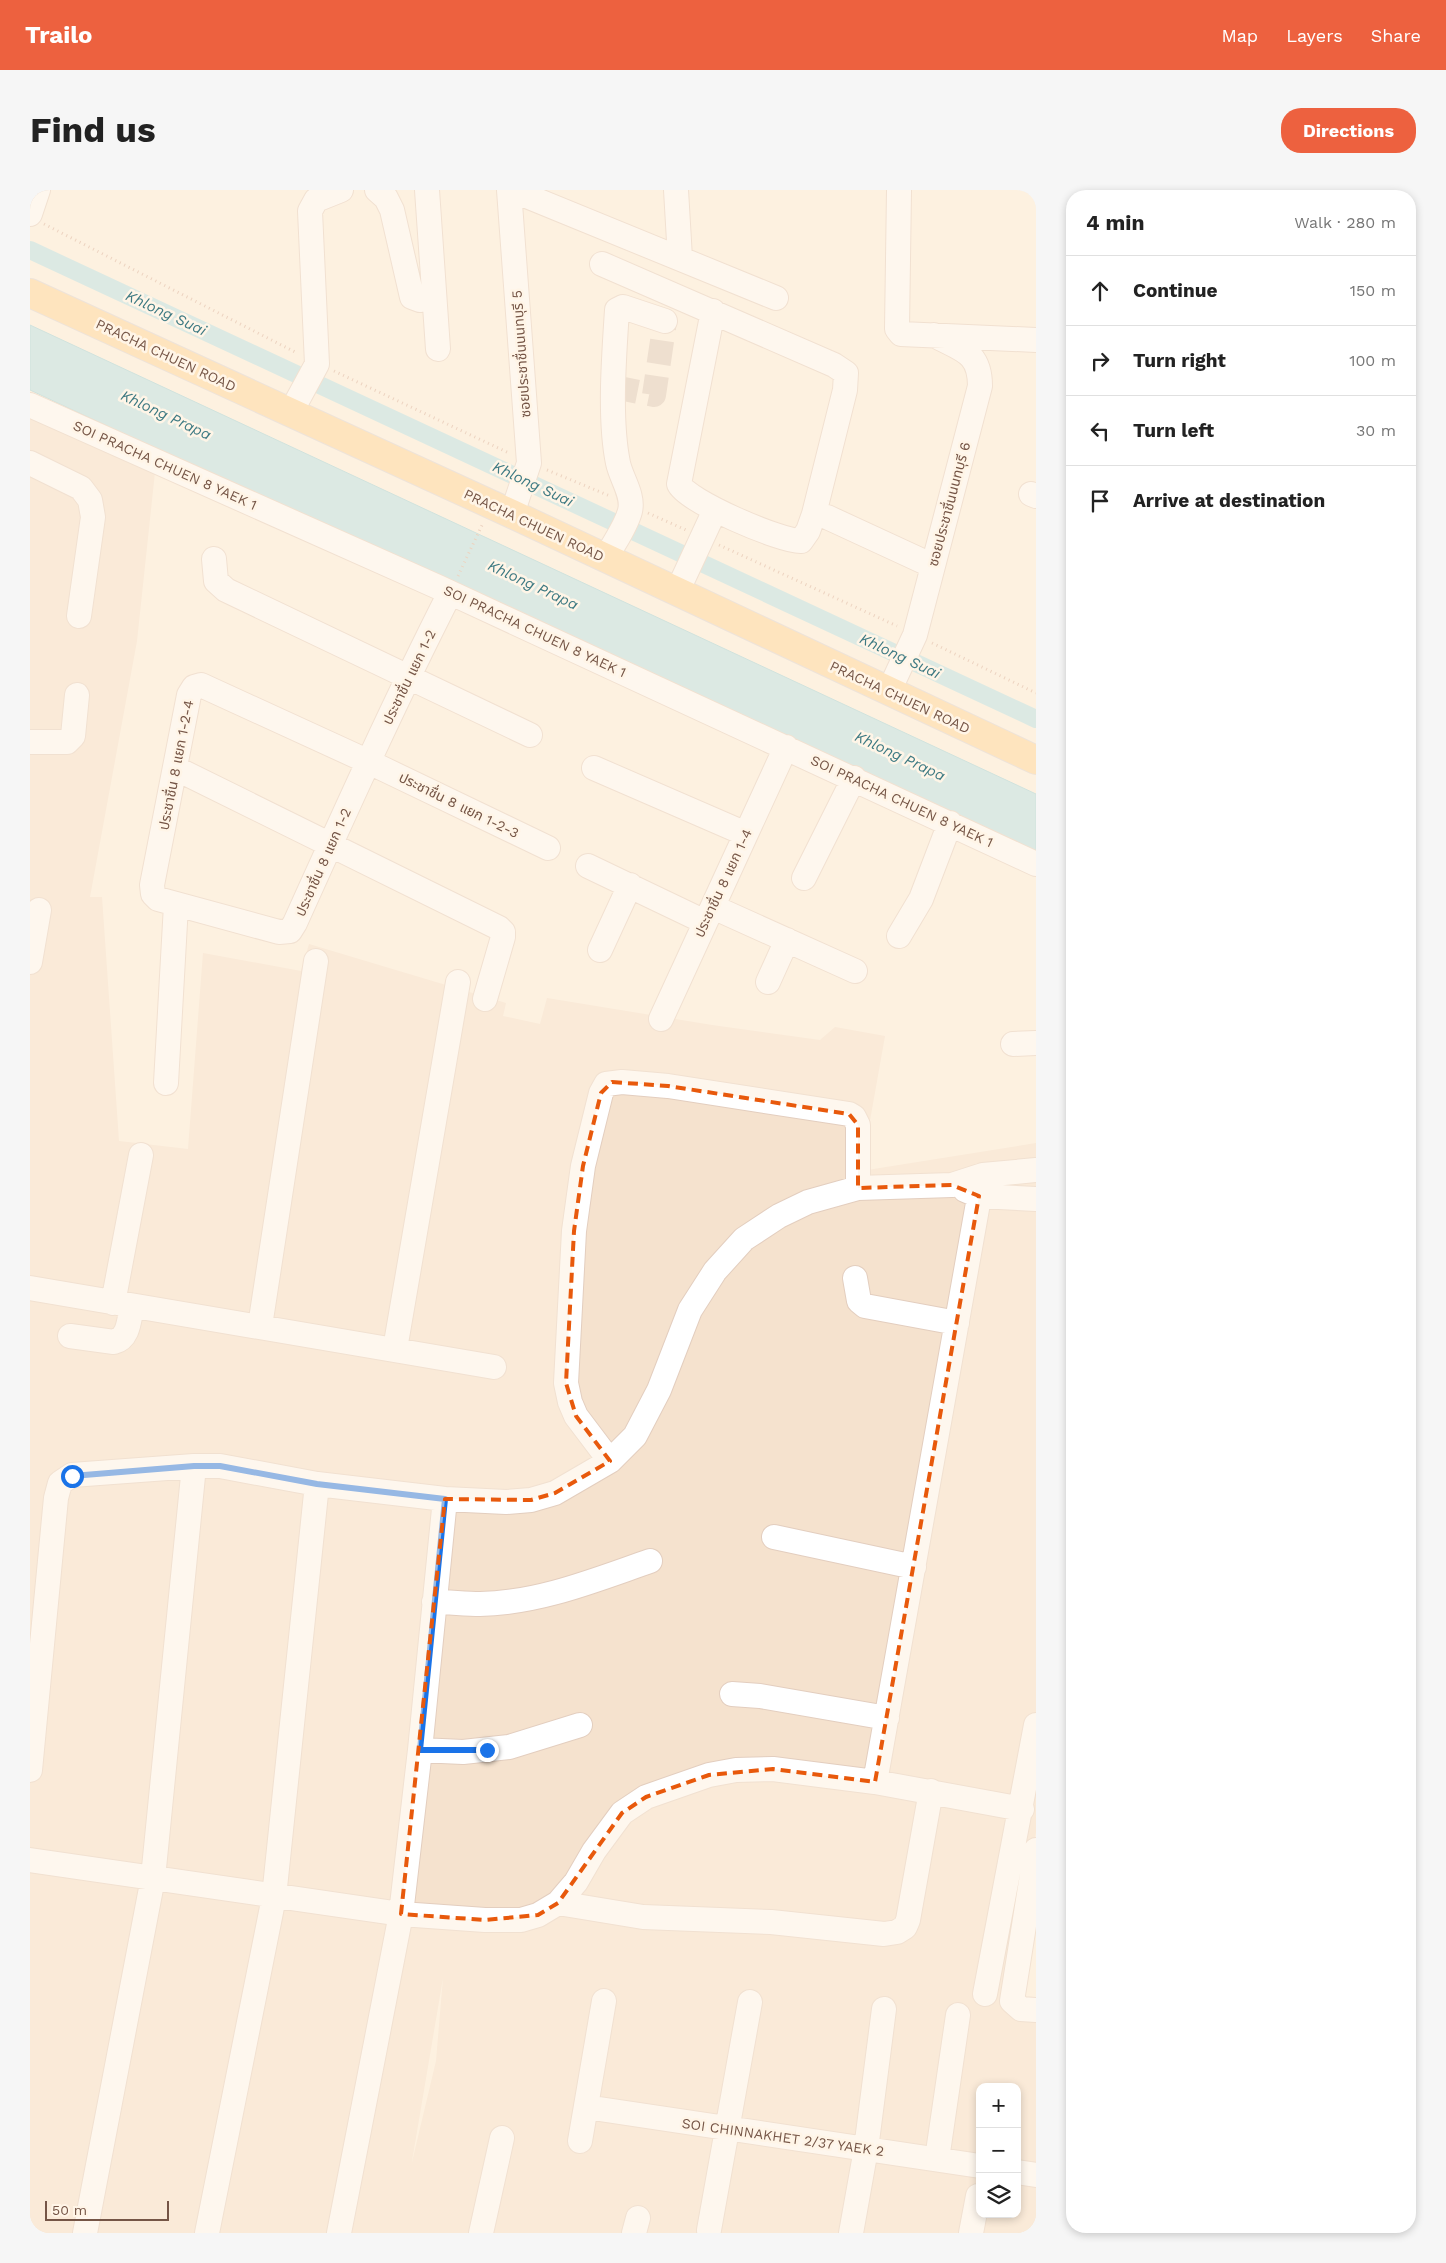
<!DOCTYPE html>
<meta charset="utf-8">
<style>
body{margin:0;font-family:"Work Sans","Noto Sans Thai",sans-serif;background:#f6f6f6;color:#222}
.controls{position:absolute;right:15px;bottom:15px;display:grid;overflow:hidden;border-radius:10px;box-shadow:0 2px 8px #0003}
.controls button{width:45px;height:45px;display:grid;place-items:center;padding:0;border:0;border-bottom:1px solid #e0e0e0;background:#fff;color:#222;font:25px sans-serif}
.scale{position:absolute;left:15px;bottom:12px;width:124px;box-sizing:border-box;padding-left:5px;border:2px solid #755546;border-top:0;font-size:14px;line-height:18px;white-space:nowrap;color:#755546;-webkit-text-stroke:4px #fff5e7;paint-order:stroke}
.stop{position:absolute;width:15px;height:15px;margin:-11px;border:4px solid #1a73e8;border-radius:50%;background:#fff}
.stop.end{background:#1a73e8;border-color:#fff;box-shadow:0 1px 5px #0008}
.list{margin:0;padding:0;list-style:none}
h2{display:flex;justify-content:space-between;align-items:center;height:65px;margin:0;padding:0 20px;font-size:21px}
h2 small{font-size:16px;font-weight:400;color:#767676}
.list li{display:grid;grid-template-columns:32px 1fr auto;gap:15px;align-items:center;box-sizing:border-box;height:70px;padding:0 20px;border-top:1px solid #e0e0e0}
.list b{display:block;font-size:19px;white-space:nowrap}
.list em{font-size:16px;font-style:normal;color:#767676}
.icon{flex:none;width:28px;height:28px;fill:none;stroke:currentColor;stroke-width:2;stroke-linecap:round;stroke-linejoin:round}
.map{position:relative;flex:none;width:1006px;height:2043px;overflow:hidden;border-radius:20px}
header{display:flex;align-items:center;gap:30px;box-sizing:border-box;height:70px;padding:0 25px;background:#ed613f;color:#fff}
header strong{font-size:24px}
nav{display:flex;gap:28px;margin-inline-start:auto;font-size:18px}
.intro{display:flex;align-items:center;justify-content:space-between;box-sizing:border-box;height:120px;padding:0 30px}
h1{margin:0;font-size:35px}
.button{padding:12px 22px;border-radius:20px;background:#ed613f;color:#fff;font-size:18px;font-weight:700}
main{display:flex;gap:30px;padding:0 30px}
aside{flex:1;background:#fff;border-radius:20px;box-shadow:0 2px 8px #0003}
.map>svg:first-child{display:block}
.residential{fill:#f5e2ce;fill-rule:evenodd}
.water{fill:#b4e1e7;stroke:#9ad1d9}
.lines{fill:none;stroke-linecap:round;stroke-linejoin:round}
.canal{stroke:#b4e1e7;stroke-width:18}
.minor-tunnel{stroke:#dbcaba;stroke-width:24;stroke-dasharray:24 12;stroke-linecap:butt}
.minor-casing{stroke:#e3cebf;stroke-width:26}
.major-casing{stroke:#dbd3cf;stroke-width:30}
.path{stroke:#d8b09a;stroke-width:3;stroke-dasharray:1 4;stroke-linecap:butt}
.minor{stroke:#fff;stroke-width:24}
.major{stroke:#ffd495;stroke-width:28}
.route{stroke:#1a73e8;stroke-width:6}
.marked{fill:none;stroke:#e8590c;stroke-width:4;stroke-dasharray:10 6;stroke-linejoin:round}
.labels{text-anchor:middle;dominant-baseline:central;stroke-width:5;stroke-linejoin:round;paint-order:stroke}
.street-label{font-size:14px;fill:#755546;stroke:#fff5e7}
.water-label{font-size:15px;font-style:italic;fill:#3d7982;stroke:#fff5e7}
</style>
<header>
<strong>Trailo</strong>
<nav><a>Map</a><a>Layers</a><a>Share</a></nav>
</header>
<div class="intro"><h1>Find us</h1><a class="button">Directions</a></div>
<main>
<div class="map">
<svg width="1006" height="2043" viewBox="0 0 1006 2043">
<rect width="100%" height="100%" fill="#fdf1e0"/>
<path class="residential" d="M0,221L125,282L107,451L60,707H72L89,951L158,959L173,763L271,781L279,754L476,813L473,826L510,834L517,808L682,835L790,850L805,837L855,846L831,981L1006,953V1642L975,1820L1006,1823V2043H0ZM413,1788L406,1871L382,1972V1971ZM950,1897H987V2024H950Z"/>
<path class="water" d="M0,135L1006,604V669L0,200Z"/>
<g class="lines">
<path class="canal" d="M0,60L1006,529"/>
<path class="minor-tunnel" d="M584,197L624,205L635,131"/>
<defs>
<path id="minor" d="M347,0L356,8L362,20L382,107L390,110L404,107
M397,0L408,159
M479,0L499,273L482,324
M482,0L746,108
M646,0L650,68
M869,0L867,139L871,144L1006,150
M0,24L8,0
M572,74L804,175L816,183L815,200L784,324L778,341L771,351C752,352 656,311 649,294L683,121
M0,215L408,397L1006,674
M261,222L287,174L280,21L286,10L311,0
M0,273L51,298L60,310L63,327L49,426
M1001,304L1006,306
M797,327L903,376
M576,368C583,354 596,337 600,321C604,305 591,288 588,273C579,229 584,166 587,120L593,117L635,131
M184,369L186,391L196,400L500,545
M647,402L685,320
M420,403C365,511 315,622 265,733L260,741L249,742L128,709L123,704L122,695L159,505L164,497L171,495L339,572L518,658
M859,501L885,445L950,196C950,161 931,160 904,145
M0,552H37L43,546L47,505
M145,578L469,738L473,742V747L455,809
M564,578L716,644
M558,676L675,732
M774,688L824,588
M683,717L825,781
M869,746L891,709L920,633
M570,760L600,695
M0,772L9,720
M738,792L757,750
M631,829L756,557
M983,854L1006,853
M136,893L146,715
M935,1000L949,1006L1006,1009
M825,1088L829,1111L835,1116L927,1133
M0,1098L464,1177
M83,1113L111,965
M230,1136L286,771
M40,1146L84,1152C99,1148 99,1130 102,1116
M365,1159L428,792
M580,1271L546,1226L540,1212L536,1193L544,1041L553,976L571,903L576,894L592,892L638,896L819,924L824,927L828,935V998
M744,1347L884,1377
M404,1412C419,1412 435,1414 450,1414C509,1413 565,1390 620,1371
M702,1504L730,1506L857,1528
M390,1560L433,1562L479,1557L550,1535
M0,1580L26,1308L30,1293L42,1285L164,1276H190L287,1294L415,1309L476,1312L501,1310L525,1303L580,1271L605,1246L629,1200L660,1120L685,1081L714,1049L749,1026L778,1012L828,998L922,995L953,985L1006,980
M845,1592L953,985
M1006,1660L982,1811L991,1819L1006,1820
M0,1670L371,1724L455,1730H491L508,1725L528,1713L546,1692L564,1661L592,1623L616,1607L679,1585L706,1580L743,1579L845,1592L992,1619
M528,1713L613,1727L741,1732L854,1744L867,1742L875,1737L878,1730L901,1601
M955,1804L1006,1535
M556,1917L950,1976
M550,1951L574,1811
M907,1969L928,1825
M987,1982L1006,1985
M679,2040L720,1812
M55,2043L123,1688L164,1276
M177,2043L244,1707L287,1294
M309,2043L371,1724L390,1560L415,1309
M451,2043L472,1948
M604,2043L608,2028
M821,2043L836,1959L854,1819
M941,2043L948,2006"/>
<path id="major" d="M0,103L482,324L1006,570"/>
</defs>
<use href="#minor" class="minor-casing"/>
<use href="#major" class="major-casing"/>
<path class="path" d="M14,34L267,163
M304,181L479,263
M517,280L580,306
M618,323L656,340
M689,355L867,436
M428,386L453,333
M902,453L1006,503"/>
<use href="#minor" class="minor"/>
<use href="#major" class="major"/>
</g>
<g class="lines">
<path class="route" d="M42,1286L164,1276H190L287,1294L415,1309L390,1560H457"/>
</g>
<path d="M0 0H1006V2043H0ZM582,892L638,896L819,924L828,935V998L922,995L949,1006L845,1592L743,1579L679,1585L616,1607L592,1623L528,1713L508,1725L455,1730L371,1724L415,1309L501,1310L525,1303L580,1271L546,1226L536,1193L544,1041L553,976L571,903Z" fill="#fdf1e0" fill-opacity=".55" fill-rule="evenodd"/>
<path class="marked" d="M582,892L638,896L819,924L828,935V998L922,995L949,1006L845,1592L743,1579L679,1585L616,1607L592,1623L528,1713L508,1725L455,1730L371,1724L415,1309L501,1310L525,1303L580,1271L546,1226L536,1193L544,1041L553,976L571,903Z"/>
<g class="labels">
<g class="street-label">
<text transform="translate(491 164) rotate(-94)">ซอยประชาชื่นนนทบุรี 5</text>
<text transform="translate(136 165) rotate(25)">PRACHA CHUEN ROAD</text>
<text transform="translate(135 275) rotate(24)">SOI PRACHA CHUEN 8 YAEK 1</text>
<text transform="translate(919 314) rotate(-75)">ซอยประชาชื่นนนทบุรี 6</text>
<text transform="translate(504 335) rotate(25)">PRACHA CHUEN ROAD</text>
<text transform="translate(505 441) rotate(25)">SOI PRACHA CHUEN 8 YAEK 1</text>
<text transform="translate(379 487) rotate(-64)">ประชาชื่น แยก 1-2</text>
<text transform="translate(870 507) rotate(25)">PRACHA CHUEN ROAD</text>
<text transform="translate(146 575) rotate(-79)">ประชาชื่น 8 แยก 1-2-4</text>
<text transform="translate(872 611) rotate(25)">SOI PRACHA CHUEN 8 YAEK 1</text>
<text transform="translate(429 615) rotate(26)">ประชาชื่น 8 แยก 1-2-3</text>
<text transform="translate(293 672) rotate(-66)">ประชาชื่น 8 แยก 1-2</text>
<text transform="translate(693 693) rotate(-65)">ประชาชื่น 8 แยก 1-4</text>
<text transform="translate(753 1947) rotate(8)">SOI CHINNAKHET 2/37 YAEK 2</text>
</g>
<g class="water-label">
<text transform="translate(136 123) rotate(25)">Khlong Suai</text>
<text transform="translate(136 225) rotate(25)">Khlong Prapa</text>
<text transform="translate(503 294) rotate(25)">Khlong Suai</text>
<text transform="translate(503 395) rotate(25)">Khlong Prapa</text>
<text transform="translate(870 466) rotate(25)">Khlong Suai</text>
<text transform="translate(870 566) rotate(25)">Khlong Prapa</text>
</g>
</g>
</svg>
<div class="controls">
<button>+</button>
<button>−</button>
<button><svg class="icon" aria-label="layers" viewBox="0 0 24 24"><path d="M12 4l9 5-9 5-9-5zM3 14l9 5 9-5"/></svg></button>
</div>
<div class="scale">50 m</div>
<div class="stop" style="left:42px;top:1286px"></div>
<div class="stop end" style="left:457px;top:1560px"></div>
</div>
<aside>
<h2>4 min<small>Walk · 280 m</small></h2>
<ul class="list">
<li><svg class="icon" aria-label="ahead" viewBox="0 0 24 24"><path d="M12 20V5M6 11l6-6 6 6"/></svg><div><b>Continue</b></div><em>150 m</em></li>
<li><svg class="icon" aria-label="right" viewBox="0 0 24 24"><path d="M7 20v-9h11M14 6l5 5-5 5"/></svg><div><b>Turn right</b></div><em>100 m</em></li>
<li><svg class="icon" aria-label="left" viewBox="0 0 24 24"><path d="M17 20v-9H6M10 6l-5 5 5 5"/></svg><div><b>Turn left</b></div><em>30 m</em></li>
<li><svg class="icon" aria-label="arrive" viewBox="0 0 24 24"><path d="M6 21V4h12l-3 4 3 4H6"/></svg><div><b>Arrive at destination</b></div></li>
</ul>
</aside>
</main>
